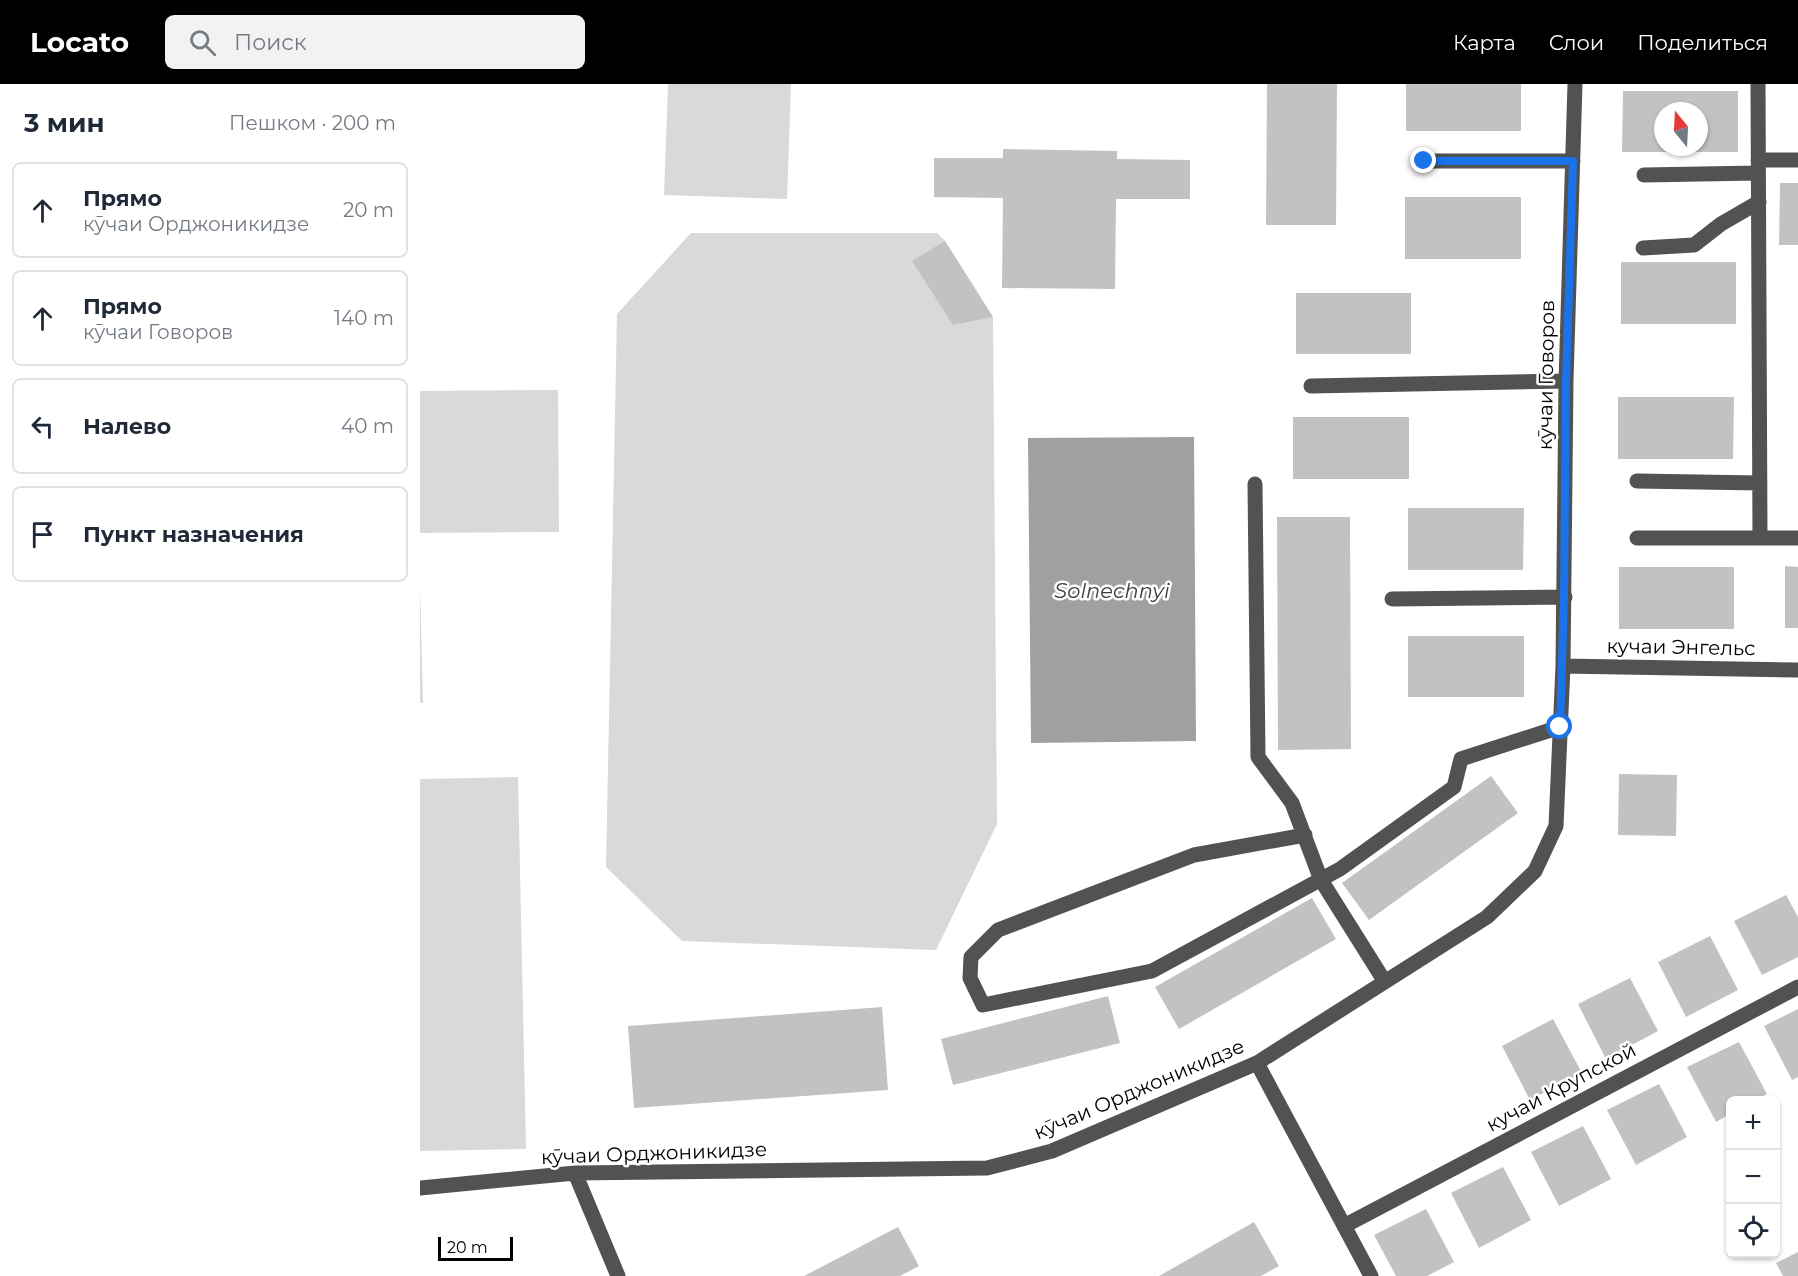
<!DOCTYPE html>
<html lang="ru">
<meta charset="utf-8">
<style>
body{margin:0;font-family:Montserrat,sans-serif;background:#f2f2f3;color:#1f2937}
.controls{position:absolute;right:18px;bottom:18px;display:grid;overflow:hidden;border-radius:9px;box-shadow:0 2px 4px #0004}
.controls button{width:54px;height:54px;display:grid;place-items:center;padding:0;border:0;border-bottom:2px solid #e0e1e3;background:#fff;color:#1f2937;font:30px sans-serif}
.compass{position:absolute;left:1234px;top:18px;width:54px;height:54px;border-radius:50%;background:#fff;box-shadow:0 2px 4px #0004;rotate:342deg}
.scale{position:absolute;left:18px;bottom:15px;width:75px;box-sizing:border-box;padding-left:6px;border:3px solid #000;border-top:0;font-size:16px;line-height:21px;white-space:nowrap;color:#000;-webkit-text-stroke:4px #fff;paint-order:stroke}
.stop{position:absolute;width:18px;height:18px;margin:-14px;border:4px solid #1a73e8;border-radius:50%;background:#fff}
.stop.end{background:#1a73e8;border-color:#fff;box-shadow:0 2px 6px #0008}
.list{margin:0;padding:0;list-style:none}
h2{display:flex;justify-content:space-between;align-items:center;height:78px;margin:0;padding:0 24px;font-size:26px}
h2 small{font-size:20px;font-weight:400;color:#747a83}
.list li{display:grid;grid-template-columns:39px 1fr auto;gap:18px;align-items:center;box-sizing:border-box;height:96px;margin:0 12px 12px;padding:0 12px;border:2px solid #e0e1e3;border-radius:9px}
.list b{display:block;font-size:22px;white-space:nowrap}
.list p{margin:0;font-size:20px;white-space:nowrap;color:#747a83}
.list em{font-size:20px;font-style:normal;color:#747a83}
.icon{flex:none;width:33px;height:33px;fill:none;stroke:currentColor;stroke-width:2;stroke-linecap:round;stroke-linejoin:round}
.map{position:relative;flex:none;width:1378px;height:1192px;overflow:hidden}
header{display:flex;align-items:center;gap:36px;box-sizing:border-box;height:84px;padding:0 30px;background:#000;color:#fff}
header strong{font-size:28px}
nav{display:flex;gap:33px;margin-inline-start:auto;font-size:21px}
.search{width:420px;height:54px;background:#f2f2f3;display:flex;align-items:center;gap:15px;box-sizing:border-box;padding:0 21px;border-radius:9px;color:#747a83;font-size:22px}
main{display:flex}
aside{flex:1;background:#fff}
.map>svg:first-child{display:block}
.green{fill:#d9d9d9}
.water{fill:#a0a0a0}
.building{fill:#c2c2c2;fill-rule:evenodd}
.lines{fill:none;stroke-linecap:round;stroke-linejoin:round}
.minor{stroke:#525252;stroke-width:15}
.route{stroke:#1a73e8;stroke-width:8}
.labels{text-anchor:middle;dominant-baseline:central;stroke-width:5;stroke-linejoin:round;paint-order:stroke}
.street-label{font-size:20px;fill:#000;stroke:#fff}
.water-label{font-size:21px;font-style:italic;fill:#414141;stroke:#fff}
</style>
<header>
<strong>Locato</strong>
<div class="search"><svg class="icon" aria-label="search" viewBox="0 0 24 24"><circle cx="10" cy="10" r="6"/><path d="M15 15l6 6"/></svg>Поиск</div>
<nav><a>Карта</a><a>Слои</a><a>Поделиться</a></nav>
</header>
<main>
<aside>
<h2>3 мин<small>Пешком · 200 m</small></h2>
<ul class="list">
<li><svg class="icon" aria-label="ahead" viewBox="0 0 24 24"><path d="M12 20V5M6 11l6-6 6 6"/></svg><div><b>Прямо</b><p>кӯчаи Орджоникидзе</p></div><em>20 m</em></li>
<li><svg class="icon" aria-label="ahead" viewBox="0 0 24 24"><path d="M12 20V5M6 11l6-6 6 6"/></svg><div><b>Прямо</b><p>кӯчаи Говоров</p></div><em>140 m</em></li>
<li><svg class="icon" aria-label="left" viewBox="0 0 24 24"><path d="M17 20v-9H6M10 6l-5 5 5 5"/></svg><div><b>Налево</b></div><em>40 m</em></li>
<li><svg class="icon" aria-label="arrive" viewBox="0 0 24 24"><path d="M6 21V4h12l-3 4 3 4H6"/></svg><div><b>Пункт назначения</b></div></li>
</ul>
</aside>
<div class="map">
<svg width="1378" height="1192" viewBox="0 0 1378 1192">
<rect width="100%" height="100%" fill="#fff"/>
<path class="green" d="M248,0H371L367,115L244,111Z
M271,149H517L525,157L573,233L577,740L516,866L262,857L186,783L197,230Z
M138,306L139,448L0,449V307Z
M0,500L3,619H0Z
M98,693L106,1065L0,1067V695Z"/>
<path class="water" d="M774,353L776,657L611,659L608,354Z"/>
<path class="building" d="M847,0H917L916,141H846Z
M986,0H1101V47H986Z
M1203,7H1318V68H1202ZM1243,27H1279V63H1243Z
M583,65L697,67V75L770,76V115H696L695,205L582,204L583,114L514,113V74H583Z
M1360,99H1378V161H1359Z
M985,113H1101V175H985Z
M525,157L573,233L533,241L492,177Z
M1201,178H1316V240H1201Z
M876,209H991V270H876Z
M1198,313H1314L1313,375H1198Z
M873,333H989V395H873Z
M988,424H1104L1103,486H988Z
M857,433H930L931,665L858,666Z
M1365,482L1378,483V544H1365Z
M1199,483H1314V545H1199Z
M988,552H1104V613H988Z
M1199,690L1257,691L1256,752L1198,751Z
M1071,692L1098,729L949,836L922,799Z
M1366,811L1378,833V873L1342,891L1314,837Z
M892,814L916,855L759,945L735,903Z
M1290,852L1318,906L1266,933L1238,878Z
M1210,894L1238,947L1186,975L1158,920Z
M688,912L700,959L533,1001L521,955Z
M462,923L468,1006L214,1024L208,942Z
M1378,925V993L1372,996L1344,942Z
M1133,935L1162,989L1110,1016L1082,962Z
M1319,958L1347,1010L1336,1016H1310V1030L1296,1038L1267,983Z
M1239,1000L1267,1053L1216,1081L1187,1026Z
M1163,1042L1191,1095L1139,1122L1111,1068Z
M1083,1083L1111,1136L1059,1164L1031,1109Z
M1006,1125L1034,1178L1007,1192H976L954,1151Z
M834,1138L859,1182L841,1192H739Z
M478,1143L499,1182L480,1192H384Z
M1378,1168V1192H1363L1356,1179Z"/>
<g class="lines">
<path class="minor" d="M1338,0L1340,454
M1338,76H1378
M1004,77H1153
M1224,91L1338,89
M1223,164L1274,161L1301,140L1339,118
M891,302L1146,297
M1217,397L1340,399
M835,400L838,673L872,719L901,796L965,898
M1217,454H1378
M972,515L1145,513
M1143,582L1378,586
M885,751L774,771L578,846L551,873L550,894L563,921L732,887L920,785L1034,703L1041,675L1140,643
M837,979L951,1192
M155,1089L198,1192
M0,1104L155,1089L567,1084L632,1067L837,979L1067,833L1115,787L1136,742L1143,582L1146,297L1155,0
M924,1142L1378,903"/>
</g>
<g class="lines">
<path class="route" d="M1004,77H1153L1146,297L1144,513L1140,643"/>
</g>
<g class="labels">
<g class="street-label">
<text transform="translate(1126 291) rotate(-89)">кӯчаи Говоров</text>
<text transform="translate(1261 563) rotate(1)">кучаи Энгельс</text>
<text transform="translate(1141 1003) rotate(-28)">кучаи Крупской</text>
<text transform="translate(719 1005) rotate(-23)">кӯчаи Орджоникидзе</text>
<text transform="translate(234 1069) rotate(-2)">кӯчаи Орджоникидзе</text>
</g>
<g class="water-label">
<text x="692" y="506">Solnechnyi</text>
</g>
</g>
</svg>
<div class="controls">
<button>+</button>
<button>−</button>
<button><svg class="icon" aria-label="locate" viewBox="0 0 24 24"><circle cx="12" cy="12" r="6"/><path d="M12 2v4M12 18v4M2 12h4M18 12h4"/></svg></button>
</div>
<svg class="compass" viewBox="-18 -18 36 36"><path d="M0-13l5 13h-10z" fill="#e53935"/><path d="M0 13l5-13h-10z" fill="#747a83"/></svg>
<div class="scale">20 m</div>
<div class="stop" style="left:1140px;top:643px"></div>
<div class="stop end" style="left:1004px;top:77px"></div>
</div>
</main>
